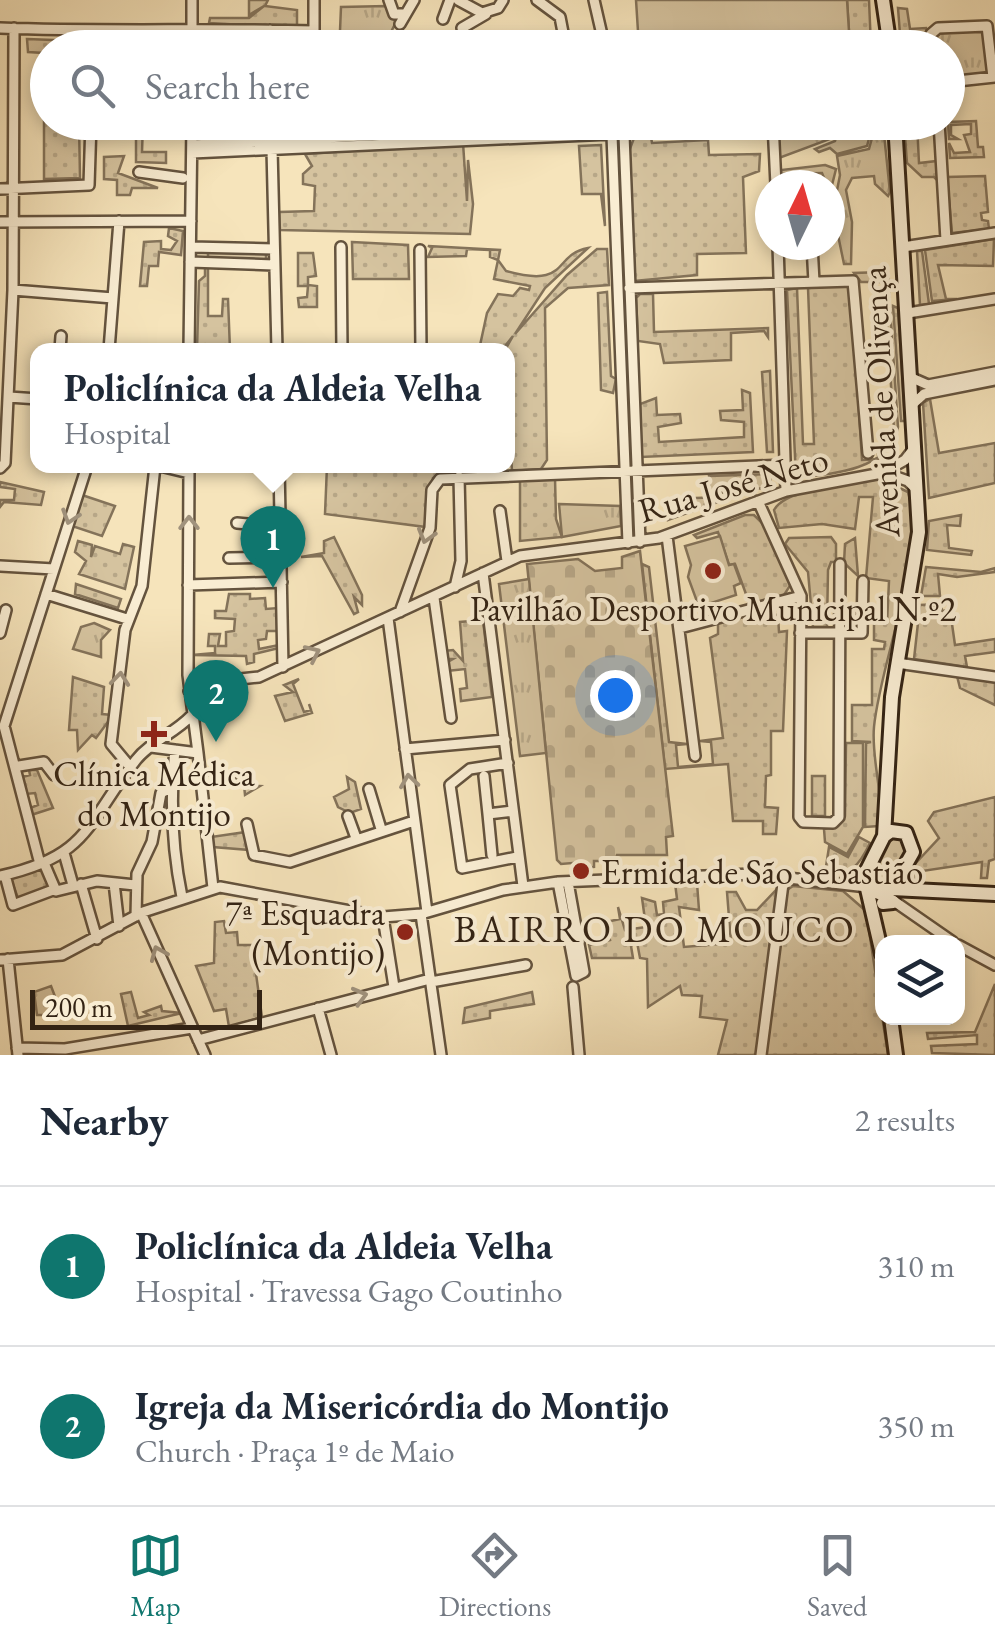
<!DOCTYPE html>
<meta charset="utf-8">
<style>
body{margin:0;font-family:"EB Garamond",serif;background:#f2f2f3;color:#1f2937}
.controls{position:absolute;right:30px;bottom:30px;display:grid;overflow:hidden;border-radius:20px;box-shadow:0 5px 15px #0003}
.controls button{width:90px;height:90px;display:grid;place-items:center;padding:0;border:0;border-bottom:2px solid #e0e1e3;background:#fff;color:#1f2937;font:50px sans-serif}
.compass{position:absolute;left:755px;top:170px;width:90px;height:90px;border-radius:50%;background:#fff;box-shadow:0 5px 15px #0003;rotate:5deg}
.scale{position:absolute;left:30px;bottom:25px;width:232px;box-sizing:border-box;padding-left:10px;border:5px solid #332314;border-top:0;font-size:28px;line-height:35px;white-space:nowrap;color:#332314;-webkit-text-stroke:8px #f9edd3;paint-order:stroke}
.you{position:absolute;left:615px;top:695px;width:35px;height:35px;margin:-25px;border:8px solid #fff;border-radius:50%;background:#1a73e8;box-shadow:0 0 0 15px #1a73e833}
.badge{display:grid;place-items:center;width:65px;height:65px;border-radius:50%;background:#0f766e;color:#fff;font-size:32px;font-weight:700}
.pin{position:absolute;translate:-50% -82px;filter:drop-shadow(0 2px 5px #0008)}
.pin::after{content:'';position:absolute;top:52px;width:35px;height:30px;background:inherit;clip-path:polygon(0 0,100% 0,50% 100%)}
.popup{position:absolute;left:30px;top:343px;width:485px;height:130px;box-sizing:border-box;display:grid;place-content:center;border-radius:20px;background:#fff;filter:drop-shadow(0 2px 8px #0005);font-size:32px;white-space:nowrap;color:#747a83}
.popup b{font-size:38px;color:#1f2937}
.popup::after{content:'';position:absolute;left:50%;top:100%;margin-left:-20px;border:20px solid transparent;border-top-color:#fff}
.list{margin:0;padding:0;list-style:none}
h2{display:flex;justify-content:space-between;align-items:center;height:130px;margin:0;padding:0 40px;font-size:42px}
h2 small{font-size:32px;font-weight:400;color:#747a83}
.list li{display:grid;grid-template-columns:65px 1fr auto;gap:30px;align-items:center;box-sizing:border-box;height:160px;padding:0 40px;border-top:2px solid #e0e1e3}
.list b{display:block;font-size:38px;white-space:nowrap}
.list p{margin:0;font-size:32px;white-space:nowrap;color:#747a83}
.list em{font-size:32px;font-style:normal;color:#747a83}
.icon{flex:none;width:55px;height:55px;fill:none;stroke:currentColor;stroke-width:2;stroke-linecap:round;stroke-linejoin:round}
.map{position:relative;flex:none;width:995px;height:1055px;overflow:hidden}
.search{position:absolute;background:#fff;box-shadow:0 5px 15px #0003;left:30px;right:30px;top:30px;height:110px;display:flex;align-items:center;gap:25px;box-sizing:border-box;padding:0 35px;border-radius:55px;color:#747a83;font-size:38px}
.sheet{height:450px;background:#fff}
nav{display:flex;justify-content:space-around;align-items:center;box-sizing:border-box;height:140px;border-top:2px solid #e0e1e3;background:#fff;font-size:28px;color:#747a83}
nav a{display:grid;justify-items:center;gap:5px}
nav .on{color:#0f766e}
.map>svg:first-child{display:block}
.grass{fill:url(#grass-dots);stroke:#84735a;stroke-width:2.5}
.cemetery{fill:url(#cemetery-stones);stroke:#84735a;stroke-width:2.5}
.park{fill:url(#park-tufts);stroke:#84735a;stroke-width:2.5}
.pitch{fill:#d5c39f;stroke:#84735a;stroke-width:2.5}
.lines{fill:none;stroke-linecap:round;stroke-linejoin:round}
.street-casing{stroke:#64533e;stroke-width:14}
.secondary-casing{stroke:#332314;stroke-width:18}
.street{stroke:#f9edd3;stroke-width:9}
.secondary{stroke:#f9edd3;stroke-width:12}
.oneway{stroke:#a0927d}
.poi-dot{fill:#8f2418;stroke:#f9edd3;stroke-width:4}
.labels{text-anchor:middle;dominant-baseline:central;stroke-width:8;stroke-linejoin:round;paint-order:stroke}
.street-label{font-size:35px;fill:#332314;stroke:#f9edd3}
.poi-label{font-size:35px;fill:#332314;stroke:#f9edd3}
.neighbourhood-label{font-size:38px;letter-spacing:2.5px;fill:#332314;stroke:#f9edd3}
</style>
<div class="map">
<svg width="995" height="1055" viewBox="0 0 995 1055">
<defs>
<pattern id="grass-dots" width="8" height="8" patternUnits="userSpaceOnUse" patternTransform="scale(2.5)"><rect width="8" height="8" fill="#d5c39f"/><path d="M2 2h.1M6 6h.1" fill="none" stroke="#b7a788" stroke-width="1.8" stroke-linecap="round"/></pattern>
<pattern id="cemetery-stones" width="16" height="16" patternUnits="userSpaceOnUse" patternTransform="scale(2.5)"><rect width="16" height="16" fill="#d5c39f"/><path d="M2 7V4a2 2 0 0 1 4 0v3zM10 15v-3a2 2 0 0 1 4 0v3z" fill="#b7a788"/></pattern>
<pattern id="park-tufts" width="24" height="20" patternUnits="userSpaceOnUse" patternTransform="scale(2.5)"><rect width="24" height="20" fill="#d5c39f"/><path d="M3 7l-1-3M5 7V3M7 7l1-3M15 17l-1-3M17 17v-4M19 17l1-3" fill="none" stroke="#b7a788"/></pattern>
</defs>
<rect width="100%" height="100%" fill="#f6e4bb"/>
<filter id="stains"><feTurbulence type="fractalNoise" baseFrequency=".002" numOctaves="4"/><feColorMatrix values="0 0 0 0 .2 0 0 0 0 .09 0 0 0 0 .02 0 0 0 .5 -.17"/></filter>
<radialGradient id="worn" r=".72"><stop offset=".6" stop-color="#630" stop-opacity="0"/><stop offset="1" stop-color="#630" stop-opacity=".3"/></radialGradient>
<path class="grass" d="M249,0H268L265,6L297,10V28L209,23L210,18H249L264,6L249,15Z
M847,0H869L871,47H850Z
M898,8L907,9L910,29L926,28L927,37L910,39L911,47H901Z
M355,35H455V43L382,42L381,47H355Z
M27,39L79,41V47L48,48V122L79,123L80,178L44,179V53L28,52Z
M275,40L331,41V47H274Z
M976,121L978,147H983L984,157L950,158L949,143L954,153L970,152L964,135L971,134V124L951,125V135L958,139H949L948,122Z
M340,122H455V125L341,131Z
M117,123H143L142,152H166V163L136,162V128Z
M904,123H917L919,163L937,161L938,181L934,177H922L907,163Z
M651,137L652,143L708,140L709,155L760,154L759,171L743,177L746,253L697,254V275L634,281L628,154L634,138Z
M463,143L467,201L468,160L473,204L470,234L280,230L279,212L314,211L315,186L303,184V174L312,166L305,154Z
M601,145L605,226L601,194H582L579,146Z
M124,156L118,173L158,188H132L130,195H117V180L104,179V157Z
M985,176L988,212L981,213L982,220L988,221L989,229L952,233L947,177Z
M169,228L183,231L181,255L159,252L158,266H149L147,286H140L144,242L161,241V249L171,250L177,241L168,236Z
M994,239L993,266L938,265L946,299H957L932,301L925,250Z
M352,242L408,245L409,279H353Z
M428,246L500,250L498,260L506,271C570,289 552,255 588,248L545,288L515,334L567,275L597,249H607L609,285L568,288L545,308L547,460L541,469L512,471L505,350L513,336L502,350H479L487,313L498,294L513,296L520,288L529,290L530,286L494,279L498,260L490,257V250L467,249L466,256L428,257L432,248Z
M917,251H922L929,304L920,305Z
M298,253H313L316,276L308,277V285L317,286V307H299L298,298L307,297L308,286H298Z
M205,264H208V316H222L223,299H228L230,350L197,349L199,281L205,276Z
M884,272L888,276L898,427C891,469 833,475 796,477L787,290L797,288L803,444H814L808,288L851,285L862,460L878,459V447L895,445L884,282H861L854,273Z
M607,292L611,376L616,379L613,393L601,390L598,293Z
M640,294H653L654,332L768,328V337L764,331L731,333V360L664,363L660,344L638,341L636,298Z
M893,306L898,308L905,421H901Z
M770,371L773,452H767L762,372Z
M742,390L750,393L753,452L641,457L640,404L656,398L657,415L680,414L681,423L658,427L659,442L744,437V422L721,420L720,411L743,410Z
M930,399L939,453L995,443V483L929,498L923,403Z
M327,466H445L443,474L433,478L426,527L325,514Z
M770,474L771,483L765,488L710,494L709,476Z
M555,478L556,519L562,537L520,541V479Z
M880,479L908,492C927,554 880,662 874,727C871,759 884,793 879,826L865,827L866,743L871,742L852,741V705H872V649H884L885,642L874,640V623H887L889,581L866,578L873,497H859L855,529L822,524L779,528L774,510C787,487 854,484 880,479Z
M0,482L44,492L41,505L4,502L0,507V500H14L15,489L0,487Z
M82,495L115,506L102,536L72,526Z
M723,497V500L668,520L667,499Z
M745,515H754L765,526L793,581L784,595L750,605L735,564L729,565L718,532L697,538L694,535Z
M961,515L960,526L947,525L949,548L972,551L971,555L927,550L929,521Z
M334,537L362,595V605L354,597L358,612L354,614L322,556L301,557L324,553V541Z
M831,537L836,544V562H831L828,570L827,627H813L808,572L785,544L789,538Z
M855,538L858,576L844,563L845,544Z
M78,541L92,545L91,557L95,546L120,554L123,544L134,547L125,589L79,574L86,561L75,552Z
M642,564L649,567L669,742L687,744L676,745L678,767L713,764L711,742L700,741L723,738L710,638L718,634V623L756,612L778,615L779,632L787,631L783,731H771V775L766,776L765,807L778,808L776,834H763V821H733L728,764L665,769Z
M926,567L981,572L995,568V572L957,577L938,574L940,596H921Z
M76,584L121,599L118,608L75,594Z
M229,594H250V599L265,598L266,609L278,608L279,631H267L266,639L258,640L259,649L279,645V648L254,654V662L247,664L246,656L192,655L215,653V646H208L209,634H220L218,646H226V632L234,631L235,619L215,618V611H226Z
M941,604L942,611L950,610L955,645L995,639V652L965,656L967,667L914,659L920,605Z
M483,620L492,697L461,701L460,689L467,688L465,669L446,671V663L453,659H444L443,651L453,650L463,661L460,622Z
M957,676L995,682V705L960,688Z
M73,677L104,687L102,714L113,715L96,738L92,735L78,750L77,730H69Z
M299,679L293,684L304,712L311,710L309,704L312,713L285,721L275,696L293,692L284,685Z
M846,743H863V827L847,854L825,842L824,829L838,826L845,816Z
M29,770H37L53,808L31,815L30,808L38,805L35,793L26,794L22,777L30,775Z
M218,772L236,778L238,785L260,786L245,795L244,785L212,786L214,777L204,774Z
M812,776H825V816H812Z
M347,777L355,782L361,809L350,813L338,807L334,797L349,789Z
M995,797V859L989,861L987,878H981L982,862L922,871L921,881L912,878L914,865L939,838L928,821L934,812Z
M246,832L252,856L249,850L213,847L211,837Z
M859,837L870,843C859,866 852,875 825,873L829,847L848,857Z
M896,837L903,839L907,852L889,885L882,889L870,882C870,867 883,843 896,837Z
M43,868L51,889L19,901L11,879Z
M675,883H697L699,910L679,907L684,947L731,943L727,892H736L746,910H757L778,888L756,1055H718L727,1020L700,1017L702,996L682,995L680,986L648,1007L647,959L640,958L637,942L631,946L633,958H592L589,945L610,940L606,922L620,919L618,907L625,930L646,927L642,898L655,902L657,915L664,914L663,902L677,899Z
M793,886L843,891L866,911L888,1055H765L787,890Z
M224,921L226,933L237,932L238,945H252L262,1017L229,1027L226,1009L214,1011L196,966L214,963L215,922Z
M995,984V1055L932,1053L931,1046L977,1044V1035L928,1039L927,1033L975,1032Z
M51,986L62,1015H37L34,992Z
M131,992L138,1018L149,1015L144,1012L161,1006L162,1011L182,1013L128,1026L121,994Z
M532,992L534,1004L490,1011V1018L463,1023L465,1008Z"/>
<path class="cemetery" d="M640,551L673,836L666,837L667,855H617L615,861H594V867L585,868L584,862L561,864L557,860L527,564L578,559L595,571L622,568V557Z"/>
<path class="park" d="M387,6L397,20L391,32L340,31L341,7Z
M985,28L989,73L948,78V48L934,47L935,33Z
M875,127L884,134L890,192L888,196L875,184L874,176L852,178L846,190L852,222L851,264H844L833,211L840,175L837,156L869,149Z
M871,131L867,146L837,154L830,148L819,152L815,149L835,141L837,134Z
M830,135V139L779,158L778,137Z
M825,165L836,169L830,193L822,173L781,174V170Z
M208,245L266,247V266L208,264Z
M559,504L620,506L621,526L562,537Z
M529,579L546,753L520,756L499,584Z
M94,623L110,630L101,640V657L73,649L81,627Z"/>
<path class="pitch" d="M636,0H847L850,47H639Z
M720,536L729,565L734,564L741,583L734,586L736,595L699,607L688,577L691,565L685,546Z"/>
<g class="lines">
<defs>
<path id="street" d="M389,0L394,14H405
M458,0L482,13L498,8L503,0
M537,0L560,17L566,48
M594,0L605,48
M443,19L450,0
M400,24L414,0
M0,28C105,32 211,28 314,31V0
M462,28L486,14
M90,30V48
M270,30L271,48
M192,48V0
M334,48V41
M932,48L931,34L938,28L987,26L993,77
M948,82L995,77
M630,122H637
M939,122L946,240
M773,123L776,185
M627,133L842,122
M612,135L628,543
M624,135L640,542
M192,145L610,123
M272,149L277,350
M192,153L611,134
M139,172L183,178
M810,179V185
M0,189L89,185L91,122
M0,222L191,221
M778,245L786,491
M812,245L814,282
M191,247L274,249
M341,247L342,350
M903,247L995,233
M420,250L421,350
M190,262L274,265
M629,288L853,281L868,453
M13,290L113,298
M908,313L995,299
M60,350L61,336
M109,350L119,221
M189,350L192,122
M912,378L928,385L995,372
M9,397L38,399
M914,403L924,394L995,380
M160,466L189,473
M279,466L283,667
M0,468L5,463L13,290L14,28
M885,473L908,481L915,488
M758,501L801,596L799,817L803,822L833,823L839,817L840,564
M500,511L507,561
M237,523L281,527
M667,536L695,756
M229,558L281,557
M0,566L54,569
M483,573L523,886
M188,585L282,582
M455,587L461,561L459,477
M46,594L127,619
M434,598L451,718
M400,612L430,528L432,490L440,479L785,465
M388,618L427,912
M680,628L801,596
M0,633L6,610
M800,633H862L863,581
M897,663L995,677
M189,691L194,684L259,677L520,556L659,538L786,491L882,473L905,460L915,447
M151,747L198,753L188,675L189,466
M405,749L505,740
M175,750C170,800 172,848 182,897
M198,753L213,888
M508,763L470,769L450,785L462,868L517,857
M19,766L44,762L54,775
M131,768L111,744L125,630L142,586L155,466
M484,776L488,814L513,811
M369,789L381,829
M488,814L492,855
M348,816L356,838
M247,824L254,855L290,862L414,821
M64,853L73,885
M44,863L56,891L97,881L135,885
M40,864L4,726L87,466
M5,875L13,905L53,890
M0,876C90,856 86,823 136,760C150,742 175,733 191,716
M558,882L576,976L584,972L568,882
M114,883L119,926
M81,884L97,939
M891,899L953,942
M421,914L441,1055
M142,915L205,1055
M136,916L137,874L152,842L161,793L171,788
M383,917L394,987
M958,945L995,965
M8,959L18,1055
M0,960L62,955L143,912L220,887L383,917L421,914L503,890L558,882L753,874L867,887
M431,982L526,965
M573,987L579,1055
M318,1008L331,1055
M198,1040L430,979
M17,1048L65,1049L192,1028
M761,1055L784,876"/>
<path id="secondary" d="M883,0L890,48
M870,889L879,893L892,889L913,852L906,833L891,831L884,836
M892,889L995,894
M883,903L893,902
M882,954L864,876L884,836L892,697L919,532L895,122
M891,1018L896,1055"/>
</defs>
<use href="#street" class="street-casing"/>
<use href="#secondary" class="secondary-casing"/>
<use href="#street" class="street"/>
<use href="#secondary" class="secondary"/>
</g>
<defs><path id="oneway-chevron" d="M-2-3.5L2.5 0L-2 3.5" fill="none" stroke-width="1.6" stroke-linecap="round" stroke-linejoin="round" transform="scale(2.5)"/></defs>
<g class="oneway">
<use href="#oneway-chevron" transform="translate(70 517) rotate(108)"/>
<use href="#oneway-chevron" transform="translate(189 523) rotate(-90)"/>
<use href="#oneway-chevron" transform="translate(426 536) rotate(106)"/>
<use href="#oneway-chevron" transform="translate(313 653) rotate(-25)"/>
<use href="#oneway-chevron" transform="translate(120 679) rotate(-84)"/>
<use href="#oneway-chevron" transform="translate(409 781) rotate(-98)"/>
<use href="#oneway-chevron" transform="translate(158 953) rotate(-113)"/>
<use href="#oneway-chevron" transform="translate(360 996) rotate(-15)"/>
</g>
<g class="poi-dot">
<circle cx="713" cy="571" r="10"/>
<path d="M149 719h10v10h10v10h-10v10h-10v-10h-10v-10h10z"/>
<circle cx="581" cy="871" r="10"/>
<circle cx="405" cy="932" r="10"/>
</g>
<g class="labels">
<g class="street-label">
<text transform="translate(880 402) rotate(-93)">Avenida de Olivença</text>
<text transform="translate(733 484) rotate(-16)">Rua José Neto</text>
</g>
<g class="poi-label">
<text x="713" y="608">Pavilhão Desportivo Municipal N.º2</text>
<text x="154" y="773">Clínica Médica<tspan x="154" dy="40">do Montijo</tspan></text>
<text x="601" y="871" text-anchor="start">Ermida de São Sebastião</text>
<text x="385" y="912" text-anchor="end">7ª Esquadra<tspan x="385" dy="40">(Montijo)</tspan></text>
</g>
<g class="neighbourhood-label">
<text x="655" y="928">BAIRRO DO MOUCO</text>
</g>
</g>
<rect width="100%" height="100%" filter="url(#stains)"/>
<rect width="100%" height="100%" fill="url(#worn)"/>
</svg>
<div class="controls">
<button><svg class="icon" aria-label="layers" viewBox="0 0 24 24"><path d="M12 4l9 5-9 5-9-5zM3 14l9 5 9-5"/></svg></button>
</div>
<svg class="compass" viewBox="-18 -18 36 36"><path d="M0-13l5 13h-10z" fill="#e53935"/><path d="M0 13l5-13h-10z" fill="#747a83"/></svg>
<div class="scale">200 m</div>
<div class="you"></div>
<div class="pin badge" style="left:273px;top:588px">1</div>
<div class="popup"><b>Policlínica da Aldeia Velha</b>Hospital</div>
<div class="pin badge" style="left:216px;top:742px">2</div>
<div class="search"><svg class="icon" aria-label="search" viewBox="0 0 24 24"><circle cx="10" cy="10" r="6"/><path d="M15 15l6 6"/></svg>Search here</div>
</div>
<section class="sheet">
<h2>Nearby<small>2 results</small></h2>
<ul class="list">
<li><span class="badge">1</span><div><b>Policlínica da Aldeia Velha</b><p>Hospital · Travessa Gago Coutinho</p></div><em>310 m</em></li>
<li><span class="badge">2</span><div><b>Igreja da Misericórdia do Montijo</b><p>Church · Praça 1º de Maio</p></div><em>350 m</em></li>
</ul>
</section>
<nav>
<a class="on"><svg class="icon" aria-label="map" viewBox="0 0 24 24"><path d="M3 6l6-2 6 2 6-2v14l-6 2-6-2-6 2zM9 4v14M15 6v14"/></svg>Map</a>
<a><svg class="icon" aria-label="directions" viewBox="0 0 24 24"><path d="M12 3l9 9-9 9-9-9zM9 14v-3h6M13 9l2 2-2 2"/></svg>Directions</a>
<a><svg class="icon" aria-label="saved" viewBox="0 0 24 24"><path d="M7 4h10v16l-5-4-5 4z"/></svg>Saved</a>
</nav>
